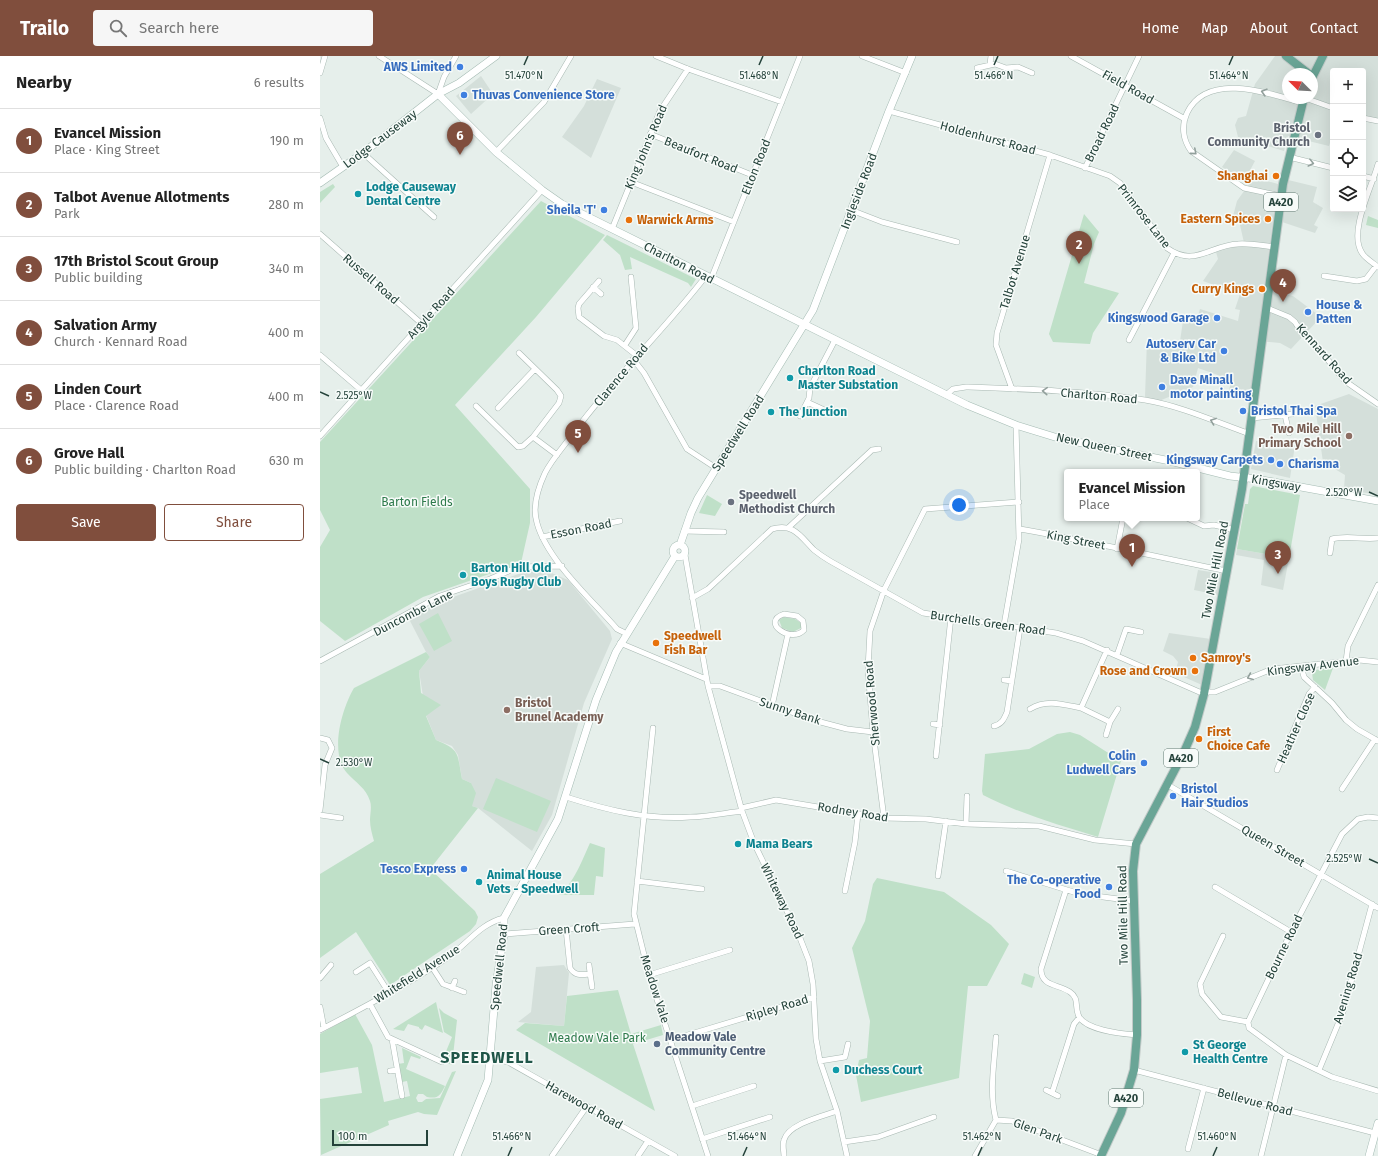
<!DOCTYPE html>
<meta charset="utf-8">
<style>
body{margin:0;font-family:"Fira Sans",sans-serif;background:#f6f6f6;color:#222}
.controls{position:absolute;right:12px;top:12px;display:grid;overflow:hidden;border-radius:4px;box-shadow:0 4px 16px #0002}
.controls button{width:36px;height:36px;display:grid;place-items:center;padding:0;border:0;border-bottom:1px solid #e0e0e0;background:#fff;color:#222;font:20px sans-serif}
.compass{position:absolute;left:962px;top:12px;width:36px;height:36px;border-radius:50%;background:#fff;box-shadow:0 4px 16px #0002;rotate:294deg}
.scale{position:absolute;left:12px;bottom:10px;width:96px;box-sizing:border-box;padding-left:4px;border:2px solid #24423a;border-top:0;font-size:11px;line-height:14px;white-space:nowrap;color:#24423a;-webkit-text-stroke:3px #f7fbf9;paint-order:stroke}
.you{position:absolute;left:639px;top:449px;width:14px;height:14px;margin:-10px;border:3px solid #fff;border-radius:50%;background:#1a73e8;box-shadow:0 0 0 6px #1a73e833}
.badge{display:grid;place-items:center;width:26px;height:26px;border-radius:50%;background:#804e3d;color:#fff;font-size:13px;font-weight:700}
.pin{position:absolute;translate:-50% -33px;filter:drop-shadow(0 1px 2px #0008)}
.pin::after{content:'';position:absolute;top:21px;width:14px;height:12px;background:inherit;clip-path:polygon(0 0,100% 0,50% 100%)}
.popup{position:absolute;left:744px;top:413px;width:136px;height:52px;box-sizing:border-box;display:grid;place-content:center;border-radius:4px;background:#fff;filter:drop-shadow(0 1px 3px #0005);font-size:13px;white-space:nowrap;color:#767676}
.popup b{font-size:15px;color:#222}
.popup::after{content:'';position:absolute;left:50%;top:100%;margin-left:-8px;border:8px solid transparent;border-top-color:#fff}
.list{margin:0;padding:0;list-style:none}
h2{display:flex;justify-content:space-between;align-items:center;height:52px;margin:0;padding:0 16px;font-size:17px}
h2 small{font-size:13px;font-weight:400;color:#767676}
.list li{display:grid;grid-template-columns:26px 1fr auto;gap:12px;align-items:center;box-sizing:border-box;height:64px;padding:0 16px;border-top:1px solid #e0e0e0}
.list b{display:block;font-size:15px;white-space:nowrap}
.list p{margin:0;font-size:13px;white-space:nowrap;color:#767676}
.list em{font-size:13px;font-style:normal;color:#767676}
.actions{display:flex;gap:8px;padding:12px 16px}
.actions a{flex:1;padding:9px 0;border:1px solid #804e3d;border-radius:4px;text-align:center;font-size:14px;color:#804e3d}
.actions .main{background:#804e3d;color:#fff}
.icon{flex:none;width:22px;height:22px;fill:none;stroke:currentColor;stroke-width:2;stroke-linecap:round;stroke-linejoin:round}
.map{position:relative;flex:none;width:1058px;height:1100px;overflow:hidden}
header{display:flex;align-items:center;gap:24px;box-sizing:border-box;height:56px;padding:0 20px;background:#804e3d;color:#fff}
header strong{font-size:19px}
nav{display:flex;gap:22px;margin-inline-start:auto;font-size:14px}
.search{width:280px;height:36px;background:#f6f6f6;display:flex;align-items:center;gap:10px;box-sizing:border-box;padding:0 14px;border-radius:4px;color:#767676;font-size:15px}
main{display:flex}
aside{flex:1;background:#fff}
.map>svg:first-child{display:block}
.built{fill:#d4dfda;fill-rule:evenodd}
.green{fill:#bfe0c8}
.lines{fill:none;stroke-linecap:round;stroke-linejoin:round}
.street-casing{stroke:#a8b8b2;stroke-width:6}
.secondary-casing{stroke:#a4bbb3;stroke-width:8}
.primary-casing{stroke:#c2cac8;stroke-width:10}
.street{stroke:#fff;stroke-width:5}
.secondary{stroke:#fff;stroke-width:7}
.primary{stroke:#6aa596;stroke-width:8}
.oneway{stroke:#92a09c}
.ticks{fill:none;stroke:#24423a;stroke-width:1.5}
.shop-dot{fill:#3f7fe0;stroke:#f7fbf9;stroke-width:1.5}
.worship-dot{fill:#6b7280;stroke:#f7fbf9;stroke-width:1.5}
.food-dot{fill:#e8710a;stroke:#f7fbf9;stroke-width:1.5}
.culture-dot{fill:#0f9aa8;stroke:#f7fbf9;stroke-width:1.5}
.education-dot{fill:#8d6e63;stroke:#f7fbf9;stroke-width:1.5}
.service-dot{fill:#5c6f8a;stroke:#f7fbf9;stroke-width:1.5}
.labels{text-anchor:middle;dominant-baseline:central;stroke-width:3;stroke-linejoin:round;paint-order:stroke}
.shield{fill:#f7fbf9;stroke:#637a73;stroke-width:1}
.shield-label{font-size:11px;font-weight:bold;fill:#24423a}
.shop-label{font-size:12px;font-weight:bold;fill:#366cbe;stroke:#f7fbf9;text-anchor:end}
.street-label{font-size:12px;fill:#24423a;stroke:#f7fbf9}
.worship-label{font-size:12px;font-weight:bold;fill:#5b616d;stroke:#f7fbf9;text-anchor:end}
.food-label{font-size:12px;font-weight:bold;fill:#c56008;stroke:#f7fbf9;text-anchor:end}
.culture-label{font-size:12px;font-weight:bold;fill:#0d838f;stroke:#f7fbf9;text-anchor:start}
.education-label{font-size:12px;font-weight:bold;fill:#785e54;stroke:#f7fbf9;text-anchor:end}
.park-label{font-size:12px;fill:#2d7a4b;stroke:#f7fbf9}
.service-label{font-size:12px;font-weight:bold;fill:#4e5e75;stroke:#f7fbf9;text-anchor:start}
.district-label{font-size:16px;font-weight:bold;letter-spacing:1px;fill:#1f5548;stroke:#f7fbf9}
.ticks-label{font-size:10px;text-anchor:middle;fill:#24423a;stroke:#f7fbf9;stroke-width:3;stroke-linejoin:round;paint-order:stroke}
</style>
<header>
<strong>Trailo</strong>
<div class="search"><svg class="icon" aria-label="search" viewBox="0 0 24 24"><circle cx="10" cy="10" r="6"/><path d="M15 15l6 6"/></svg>Search here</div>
<nav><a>Home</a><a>Map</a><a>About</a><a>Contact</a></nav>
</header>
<main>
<aside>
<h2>Nearby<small>6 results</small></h2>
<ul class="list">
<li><span class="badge">1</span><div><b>Evancel Mission</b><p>Place · King Street</p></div><em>190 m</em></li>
<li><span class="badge">2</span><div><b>Talbot Avenue Allotments</b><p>Park</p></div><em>280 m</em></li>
<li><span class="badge">3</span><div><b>17th Bristol Scout Group</b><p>Public building</p></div><em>340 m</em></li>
<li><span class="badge">4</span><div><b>Salvation Army</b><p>Church · Kennard Road</p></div><em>400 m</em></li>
<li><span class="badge">5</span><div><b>Linden Court</b><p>Place · Clarence Road</p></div><em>400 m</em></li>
<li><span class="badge">6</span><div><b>Grove Hall</b><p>Public building · Charlton Road</p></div><em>630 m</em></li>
</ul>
<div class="actions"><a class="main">Save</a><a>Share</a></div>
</aside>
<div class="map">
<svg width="1058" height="1100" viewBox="0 0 1058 1100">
<rect width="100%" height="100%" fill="#e6efeb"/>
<path class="built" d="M955,0H1058V63L1044,60L1043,64V15H1013V77L1009,90L968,80L964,95L918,81L915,69L918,62L926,60L935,28ZM968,18H992V42H968Z
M161,20L173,38L151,58L136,40Z
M277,23L301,32L271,102L242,81L264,50Z
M914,94L935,105L928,118L932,121L958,128L960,122L997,131L993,146L1003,152L994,169L998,171L995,177L953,163L944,233L973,240L1001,261L971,293L960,287L938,285L929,344L907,340L912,324L878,312L873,331L839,345L825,341L827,283L860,285L863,265L876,266L880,253L918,265L920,254L915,253L920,238L883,225L898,203L896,196L914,191H925L920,169L922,162L913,160L917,145L929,128L902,111Z
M1029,338L1058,353V439L1024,433L1025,419L1003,406L995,350Z
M936,385L975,389L970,422L931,413Z
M917,493L969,502L963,534L941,529L944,504L916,499Z
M878,514L903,518L899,539L874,534Z
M204,516H229L248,524L290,575L292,583L264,647L232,759L212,795L158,752L152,750L151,727L142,723L138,699L132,690L116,684L106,659L99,615L110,601L106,596L89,563L119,546Z
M849,577L891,583L882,629L855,617L858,606L853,600L843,595Z
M244,909L249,917L244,970L198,966L211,956L216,911Z"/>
<path class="green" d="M13,128L15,131L0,147V136Z
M221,145L285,179L216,261L135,349L210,433V467L201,507L103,541L25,585L0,565V491L10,474L0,454V386Z
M764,158L779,176L774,188L764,227L799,237L773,277L770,288L733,286L729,278Z
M1048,160L1058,164V172L1046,169Z
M287,179L376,223L371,231L368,227L310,201L312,213L305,214L300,199L283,184Z
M933,430L980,439L969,502L917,493L925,448H928L930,433Z
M387,439L402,448L395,460L379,457Z
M118,557L132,585L114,595L99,568Z
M464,561L475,563L481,567V572L473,576L462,572L459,564Z
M106,596L110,601L99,615L101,637L121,649L106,660L116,684C141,694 137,698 142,723L151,727L156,737L152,750L158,752L110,813L155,855L158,861L156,868L150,875L70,929L36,876L0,902V818L54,785C52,778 50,771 50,764C50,758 52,751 50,745C46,732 36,727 27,717C9,697 22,652 34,632Z
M1013,612L1005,634L993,624L992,617L995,614Z
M750,676L760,679L801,705L778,781C739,769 700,758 663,739L662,735L665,698L709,693L737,678Z
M176,722L231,745L217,776L163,753Z
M270,787L285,792L283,821L276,820L274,839H238C254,828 262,804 270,787Z
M557,822L624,836L671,869L689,888L667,930H648L639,1022L541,1046L536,1019L539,1004L547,1002L550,965L532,892L545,865L553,828Z
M704,917L715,921L712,932L701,928Z
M298,934L311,978L341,969L343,979L313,988L335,1055L196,974L205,967L244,970L247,940Z
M116,946L123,977L105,969L102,974L99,972V971L88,968L84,975L73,973Z
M119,952L124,957L137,964L132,1009L127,1007L128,1003L124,1002L122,1005L132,981L124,976Z
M35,958L52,989L64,1046L90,1040L87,1025L82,1026L78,1008L84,1007L82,992L101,1001L100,1003L91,1000L86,1013L125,1030C120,1040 118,1043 107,1041L103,1038H98L96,1042L98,1046H102L106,1043L120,1042L132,1016L136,1015L117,1059L104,1058L98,1056L68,1065L69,1069L1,1099L0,1043L42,1037L38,1011L0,1017V978Z"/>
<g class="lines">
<defs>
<path id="street" d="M59,0L118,38L124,21L136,0
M336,0L368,13L462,46
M542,0L586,17
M751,0L865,63
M670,8L671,0
M657,12L675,8L686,12L698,11L712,17
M0,17L5,0
M985,42L1013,52
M569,55L730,99L790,120L800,127L847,192C875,212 890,189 918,188C930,187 943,190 955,191
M0,62L6,82L23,111
M1043,62L1058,65
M330,78L432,119
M176,96L224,46L251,0
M43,97L114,161
M969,101L1013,112
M1058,108C1052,131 1028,176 1042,197C1045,202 1053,207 1058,211
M765,112L819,0
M1043,120L1054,123
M311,126L414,166
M961,140L924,132L871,95C863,84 861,70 867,57C887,15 949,37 982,47
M531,154L562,166L637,186
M292,173L340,55L368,13
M0,178L102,268
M1004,220L1037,225L1046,223L1056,210
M391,223L480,0
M279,225L259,248L258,252L259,261L284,280L297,284L316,299
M273,231L281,238
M947,252L969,261L975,266L980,274L1003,298L1025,325L1058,348
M809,284L854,197
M305,289L316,272L311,221
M199,297L237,334L241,340L239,347L213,381
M0,299L41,334
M313,303L324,317L367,393L396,412
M692,333L676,289L677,277L730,99
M626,339L633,333L646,331C705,333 767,335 825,344C861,350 896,366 930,378
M487,346L511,357
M156,350L198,391L203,390L213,381L237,399
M178,352L215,313
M965,359L969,377
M480,360L489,342L490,332L515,284
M932,362L972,358
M0,380L222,134
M867,462L884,470L894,469L915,474
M468,472L552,394L559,393
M700,473C769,485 837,501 907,515
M364,475L404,476
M222,481L300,465
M797,493L803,462
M1010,497L1012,483C1028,479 1042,484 1058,482
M365,499L388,630L422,755L434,787L480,882L489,905L493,928L496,983L500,1005L517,1055L527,1100
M372,542L388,533L452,473C474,467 480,480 494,494C499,498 505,502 510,505L603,557L736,577L763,585L884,638
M464,558L477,560L483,565L484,574C471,588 440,566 464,558Z
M684,569L699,483L696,369
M303,576L297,573C272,544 227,504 217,467C212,451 218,432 225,417C232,403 245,389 255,375C295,321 344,274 386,220
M300,587L386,623
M797,599L806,573L821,576
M0,605L120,540L170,523L198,511L242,510
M1026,605L1028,590L1058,529
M981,610L984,621L1012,647L1026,664L1037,673L1058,685
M684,624L692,625
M388,630H400L493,664L527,673L553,676
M885,636H895L952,613L1039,604L1058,606
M452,650L468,578
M761,652L790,666
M710,653C726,643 742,648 761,652L787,594
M613,668L620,669
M674,670C682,668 684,663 687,656L700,572
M333,672L314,858L329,919L388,1100
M786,679L790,666L798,653
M0,682L8,684L12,692L5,709L0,754
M616,700L631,561
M957,714L989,638L995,631
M848,729L1058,852
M1022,733L1055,683
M246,741C287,754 326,764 370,761C387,761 405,757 422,755
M421,752L456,744L564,762L606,763L646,768L719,770L775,784L816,788
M0,759L21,762
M564,762L553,676L548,613L550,575L564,534L605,453L699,446
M646,768L647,740
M686,815L760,838L814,845
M618,820L626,765
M317,825L382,833
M895,831L971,876
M746,834L721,913C721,931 739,928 750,936C759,942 755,950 758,958C762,974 803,978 817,979
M525,835L535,786L538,758
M246,873L250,912C255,920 261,919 270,918
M184,878L315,868
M903,880L880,928L882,938L901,961L928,966L929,972L966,999L1012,1021L1058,1035
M269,909L272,931
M112,911L123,928L144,936
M36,916L50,907L69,937
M329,919L410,894
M0,922L11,909
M132,932L135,925
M50,948L68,981L122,1006
M0,951L4,972
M928,966L971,876L1022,778L1038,763L1048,761L1058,762
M0,974C43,952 87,929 127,902C148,888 159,868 184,862
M72,983L82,1040
M351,984L494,941
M171,1002L188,1006L355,1100
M500,1005L525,1001L528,988
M814,1014L1055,1077
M999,1014L1023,956L1052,848
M70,1015L77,1014
M726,1034L738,1040
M732,1037L754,968L759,962
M372,1050L434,1030
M676,1064L692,1065L782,1099
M676,1064C669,1037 674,1009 676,981
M382,1083L450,1061
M524,1086L558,1081L614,1061
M868,1093L884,1032
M232,1100L267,1050
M318,1100L328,1085
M464,1100C464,1095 462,1089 464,1084C468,1068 503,1060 517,1055
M655,1100L676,1064
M941,1100L966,999"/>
<path id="secondary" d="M118,38L176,96L222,134L242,148L647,349L696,369L738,382L850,405L910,420L937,423L1058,445
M0,127L43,97L118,38L139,27L176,0
M353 495a6 6 0 1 1 12 0a6 6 0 1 1-12 0Z
M360,489L371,457L378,442L493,254L569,55L592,0
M137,1100L168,1024L176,929L184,878V862L238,763L276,644L296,596L355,500
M1049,1100L1058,1067"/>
<path id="primary" d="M966,0L989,18
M992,22L1003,0
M781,1100L801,1057L814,1014L817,979V944L813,815L816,788L864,696L875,671L884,638L922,433L963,128L984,42"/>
</defs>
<use href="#street" class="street-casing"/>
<use href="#secondary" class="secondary-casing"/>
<use href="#primary" class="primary-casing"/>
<use href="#street" class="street"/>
<use href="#secondary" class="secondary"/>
<use href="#primary" class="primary"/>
</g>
<defs><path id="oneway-chevron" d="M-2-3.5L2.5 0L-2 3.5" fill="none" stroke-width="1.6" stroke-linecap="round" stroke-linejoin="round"/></defs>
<g class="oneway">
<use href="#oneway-chevron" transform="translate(944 36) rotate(-164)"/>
<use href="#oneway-chevron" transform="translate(874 96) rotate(41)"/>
<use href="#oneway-chevron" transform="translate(991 107) rotate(14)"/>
<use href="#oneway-chevron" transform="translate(725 335) rotate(-176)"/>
<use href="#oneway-chevron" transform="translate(893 365) rotate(-160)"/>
<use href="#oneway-chevron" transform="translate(930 621) rotate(157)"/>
</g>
<path class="ticks" d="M204,9L208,0M439,9L443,0M674,9L678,0M909,9L913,0M0,336L9,340M1049,436L1058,440M0,703L9,707M1049,803L1058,807M188,1100L192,1091M423,1100L427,1091M658,1100L662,1091M893,1100L897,1091"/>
<g class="shop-dot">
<circle cx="140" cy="11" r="4"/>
<circle cx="144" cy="39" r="4"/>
<circle cx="284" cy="154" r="4"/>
<circle cx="988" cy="256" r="4"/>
<circle cx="897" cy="262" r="4"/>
<circle cx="904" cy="295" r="4"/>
<circle cx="842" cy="331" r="4"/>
<circle cx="923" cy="355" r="4"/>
<circle cx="951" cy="404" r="4"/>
<circle cx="960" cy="408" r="4"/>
<circle cx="824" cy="707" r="4"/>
<circle cx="853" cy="740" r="4"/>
<circle cx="144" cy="813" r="4"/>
<circle cx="789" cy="831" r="4"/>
</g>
<g class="worship-dot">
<circle cx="998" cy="79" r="4"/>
<circle cx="411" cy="446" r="4"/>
</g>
<g class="food-dot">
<circle cx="956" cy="120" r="4"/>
<circle cx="948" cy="163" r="4"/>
<circle cx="309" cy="164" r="4"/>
<circle cx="942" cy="233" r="4"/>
<circle cx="336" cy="587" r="4"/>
<circle cx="873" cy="602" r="4"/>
<circle cx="875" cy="615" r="4"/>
<circle cx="879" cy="683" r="4"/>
</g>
<g class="culture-dot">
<circle cx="38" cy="138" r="4"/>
<circle cx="470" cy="322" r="4"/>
<circle cx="451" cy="356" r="4"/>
<circle cx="143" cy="519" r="4"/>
<circle cx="418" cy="788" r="4"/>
<circle cx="159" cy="826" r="4"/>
<circle cx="865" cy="996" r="4"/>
<circle cx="516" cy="1014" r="4"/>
</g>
<g class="education-dot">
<circle cx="1029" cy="380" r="4"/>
<circle cx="187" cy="654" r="4"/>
</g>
<circle class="service-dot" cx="337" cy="988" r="4"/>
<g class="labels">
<g class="shield">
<rect x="944" y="137" width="34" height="18" rx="3"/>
<rect x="844" y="693" width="34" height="18" rx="3"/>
<rect x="789" y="1033" width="34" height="18" rx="3"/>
</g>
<g class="shield-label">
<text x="961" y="146">A420</text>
<text x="861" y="702">A420</text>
<text x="806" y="1042">A420</text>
</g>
<g class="shop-label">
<text x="132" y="11">AWS Limited</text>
<text x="152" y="39" text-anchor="start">Thuvas Convenience Store</text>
<text x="276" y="154">Sheila 'T'</text>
<text x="996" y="249" text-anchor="start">House &amp;<tspan x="996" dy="14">Patten</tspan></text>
<text x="889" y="262">Kingswood Garage</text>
<text x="896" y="288">Autoserv Car<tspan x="896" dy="14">&amp; Bike Ltd</tspan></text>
<text x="850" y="324" text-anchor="start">Dave Minall<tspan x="850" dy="14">motor painting</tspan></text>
<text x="931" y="355" text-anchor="start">Bristol Thai Spa</text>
<text x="943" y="404">Kingsway Carpets</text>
<text x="968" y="408" text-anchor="start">Charisma</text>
<text x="816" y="700">Colin<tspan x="816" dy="14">Ludwell Cars</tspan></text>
<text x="861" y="733" text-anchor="start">Bristol<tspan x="861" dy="14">Hair Studios</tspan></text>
<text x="136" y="813">Tesco Express</text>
<text x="781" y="824">The Co-operative<tspan x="781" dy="14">Food</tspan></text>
</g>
<g class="street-label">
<text transform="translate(808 31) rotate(29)">Field Road</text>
<text transform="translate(782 77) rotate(-64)">Broad Road</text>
<text transform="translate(668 82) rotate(15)">Holdenhurst Road</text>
<text transform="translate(60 83) rotate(-37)">Lodge Causeway</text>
<text transform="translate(326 91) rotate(-67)">King John's Road</text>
<text transform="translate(381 99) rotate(22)">Beaufort Road</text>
<text transform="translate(436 111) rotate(-68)">Elton Road</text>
<text transform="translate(539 135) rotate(-69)">Ingleside Road</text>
<text transform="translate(824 160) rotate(52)">Primrose Lane</text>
<text transform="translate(359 207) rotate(27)">Charlton Road</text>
<text transform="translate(695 216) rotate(-73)">Talbot Avenue</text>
<text transform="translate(51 223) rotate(41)">Russell Road</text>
<text transform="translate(111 257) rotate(-48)">Argyle Road</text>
<text transform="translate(1004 298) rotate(48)">Kennard Road</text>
<text transform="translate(301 319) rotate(-50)">Clarence Road</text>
<text transform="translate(779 340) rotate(5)">Charlton Road</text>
<text transform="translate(418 377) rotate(-58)">Speedwell Road</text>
<text transform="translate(784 391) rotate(12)">New Queen Street</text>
<text transform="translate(956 427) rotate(10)">Kingsway</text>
<text transform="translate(261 473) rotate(-11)">Esson Road</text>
<text transform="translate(756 484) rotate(11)">King Street</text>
<text transform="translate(895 514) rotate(-79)">Two Mile Hill Road</text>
<text transform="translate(93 557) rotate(-27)">Duncombe Lane</text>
<text transform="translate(668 567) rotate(8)">Burchells Green Road</text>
<text transform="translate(993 610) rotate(-7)">Kingsway Avenue</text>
<text transform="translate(552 647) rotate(-95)">Sherwood Road</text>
<text transform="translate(470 655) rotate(18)">Sunny Bank</text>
<text transform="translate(976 672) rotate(-66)">Heather Close</text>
<text transform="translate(533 756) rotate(9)">Rodney Road</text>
<text transform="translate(953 790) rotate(30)">Queen Street</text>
<text transform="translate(462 845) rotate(64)">Whiteway Road</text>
<text transform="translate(803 859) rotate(-91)">Two Mile Hill Road</text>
<text transform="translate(249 873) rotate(-4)">Green Croft</text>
<text transform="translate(964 891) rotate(-64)">Bourne Road</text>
<text transform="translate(179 911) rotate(-84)">Speedwell Road</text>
<text transform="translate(97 918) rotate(-32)">Whitefield Avenue</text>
<text transform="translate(1028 932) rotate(-73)">Avening Road</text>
<text transform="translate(335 933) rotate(72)">Meadow Vale</text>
<text transform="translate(457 952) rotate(-17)">Ripley Road</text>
<text transform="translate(935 1046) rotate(15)">Bellevue Road</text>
<text transform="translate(264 1049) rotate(29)">Harewood Road</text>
<text transform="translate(718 1075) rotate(20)">Glen Park</text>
</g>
<g class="worship-label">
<text x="990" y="72">Bristol<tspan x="990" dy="14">Community Church</tspan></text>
<text x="419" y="439" text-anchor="start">Speedwell<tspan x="419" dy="14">Methodist Church</tspan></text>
</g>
<g class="food-label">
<text x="948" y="120">Shanghai</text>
<text x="940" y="163">Eastern Spices</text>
<text x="317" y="164" text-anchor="start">Warwick Arms</text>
<text x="934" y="233">Curry Kings</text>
<text x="344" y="580" text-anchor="start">Speedwell<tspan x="344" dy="14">Fish Bar</tspan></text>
<text x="881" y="602" text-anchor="start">Samroy's</text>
<text x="867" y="615">Rose and Crown</text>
<text x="887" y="676" text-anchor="start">First<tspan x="887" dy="14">Choice Cafe</tspan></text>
</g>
<g class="culture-label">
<text x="46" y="131">Lodge Causeway<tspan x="46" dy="14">Dental Centre</tspan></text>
<text x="478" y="315">Charlton Road<tspan x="478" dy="14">Master Substation</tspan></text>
<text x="459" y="356">The Junction</text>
<text x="151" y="512">Barton Hill Old<tspan x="151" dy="14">Boys Rugby Club</tspan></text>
<text x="426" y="788">Mama Bears</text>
<text x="167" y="819">Animal House<tspan x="167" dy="14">Vets - Speedwell</tspan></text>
<text x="873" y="989">St George<tspan x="873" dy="14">Health Centre</tspan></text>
<text x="524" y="1014">Duchess Court</text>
</g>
<g class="education-label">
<text x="1021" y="373">Two Mile Hill<tspan x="1021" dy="14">Primary School</tspan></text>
<text x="195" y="647" text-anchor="start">Bristol<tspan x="195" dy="14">Brunel Academy</tspan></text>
</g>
<g class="park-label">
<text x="97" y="446">Barton Fields</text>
<text x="277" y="982">Meadow Vale Park</text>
</g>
<g class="service-label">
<text x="345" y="981">Meadow Vale<tspan x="345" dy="14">Community Centre</tspan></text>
</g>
<g class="district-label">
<text x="167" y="1001">SPEEDWELL</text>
</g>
</g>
<g class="ticks-label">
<text x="204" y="23">51.470°N</text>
<text x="439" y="23">51.468°N</text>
<text x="674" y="23">51.466°N</text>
<text x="909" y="23">51.464°N</text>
<text x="34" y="343">2.525°W</text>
<text x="1024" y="440">2.520°W</text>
<text x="34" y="710">2.530°W</text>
<text x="1024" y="806">2.525°W</text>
<text x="192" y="1084">51.466°N</text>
<text x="427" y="1084">51.464°N</text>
<text x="662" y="1084">51.462°N</text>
<text x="897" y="1084">51.460°N</text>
</g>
</svg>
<div class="controls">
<button>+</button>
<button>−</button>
<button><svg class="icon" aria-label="locate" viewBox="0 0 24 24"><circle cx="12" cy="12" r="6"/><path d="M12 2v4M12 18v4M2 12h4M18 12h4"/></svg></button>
<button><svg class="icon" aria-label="layers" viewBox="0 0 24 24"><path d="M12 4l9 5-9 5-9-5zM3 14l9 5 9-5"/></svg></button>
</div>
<svg class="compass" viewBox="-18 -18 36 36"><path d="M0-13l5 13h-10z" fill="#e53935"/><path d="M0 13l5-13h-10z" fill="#767676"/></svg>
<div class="scale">100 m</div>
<div class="you"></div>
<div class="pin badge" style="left:812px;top:511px">1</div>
<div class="popup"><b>Evancel Mission</b>Place</div>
<div class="pin badge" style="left:759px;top:208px">2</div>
<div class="pin badge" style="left:958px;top:518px">3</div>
<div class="pin badge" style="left:963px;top:246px">4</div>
<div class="pin badge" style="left:258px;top:397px">5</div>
<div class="pin badge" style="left:140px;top:99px">6</div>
</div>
</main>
